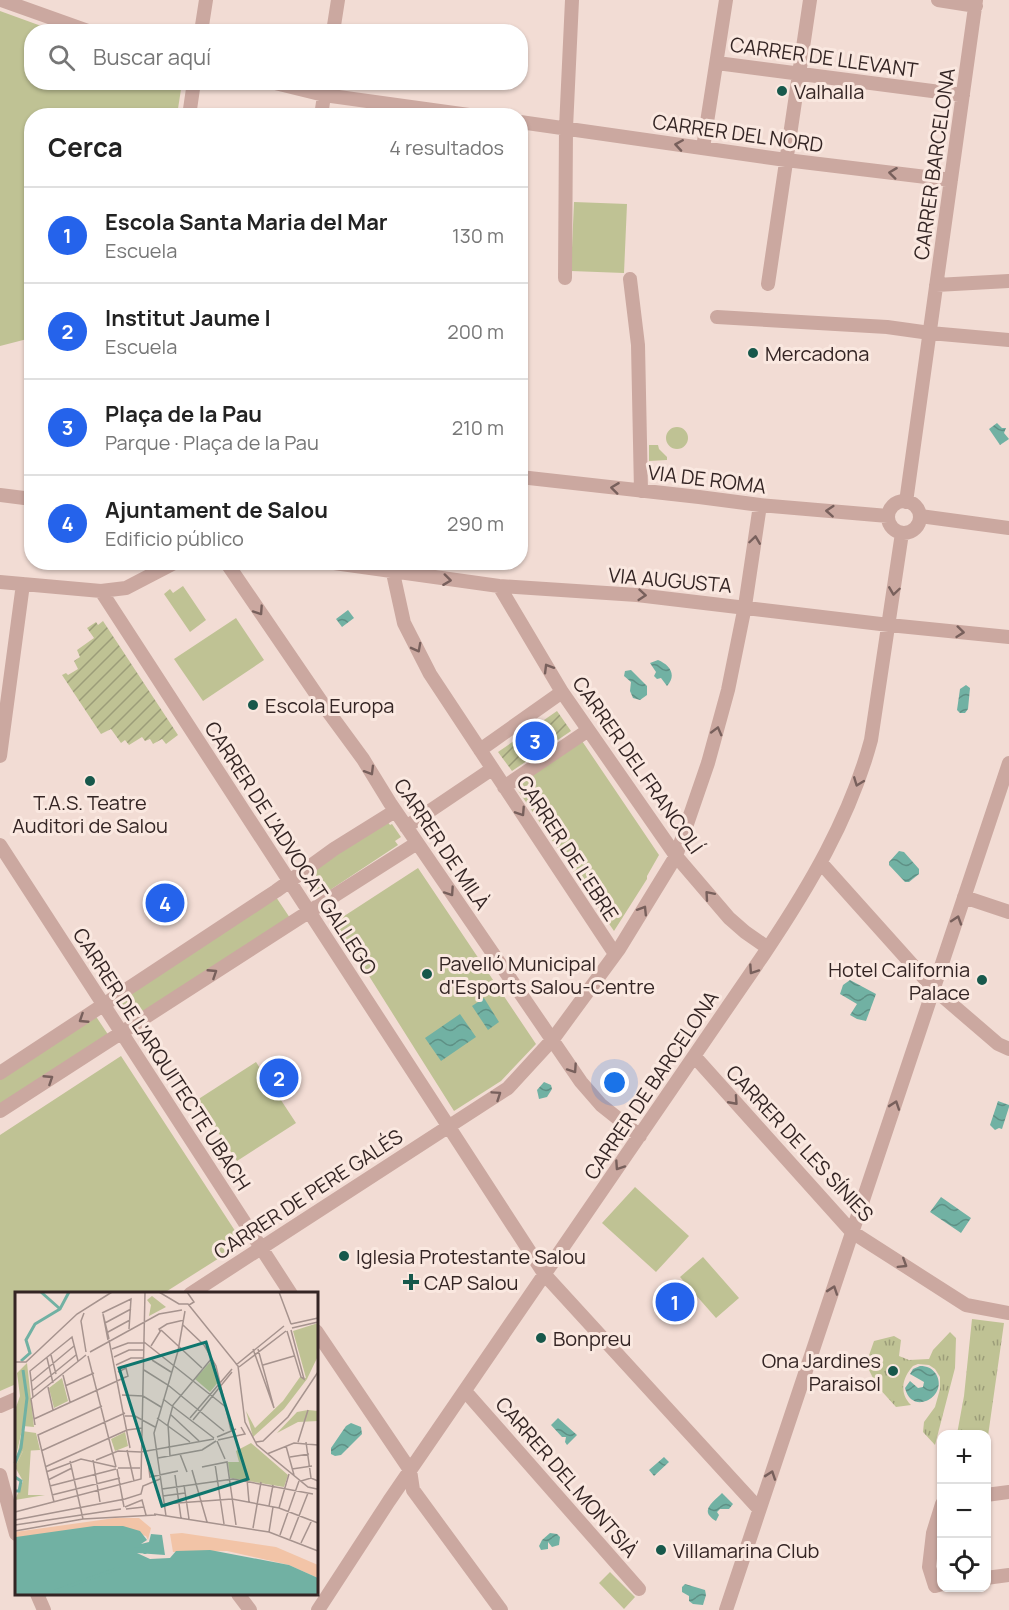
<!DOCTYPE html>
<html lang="es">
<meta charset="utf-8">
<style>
body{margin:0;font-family:Manrope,sans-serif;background:#f2f2f2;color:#222}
.controls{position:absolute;right:18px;bottom:18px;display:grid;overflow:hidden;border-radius:12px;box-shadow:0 2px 4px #0004}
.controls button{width:54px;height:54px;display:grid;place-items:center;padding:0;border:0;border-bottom:2px solid #e0e0e0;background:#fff;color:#222;font:30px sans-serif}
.you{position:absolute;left:615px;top:1083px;width:21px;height:21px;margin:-15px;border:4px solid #fff;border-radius:50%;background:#1a73e8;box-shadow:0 0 0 9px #1a73e833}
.badge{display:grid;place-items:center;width:39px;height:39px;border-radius:50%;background:#2563eb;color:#fff;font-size:20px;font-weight:700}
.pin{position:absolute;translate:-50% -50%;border:3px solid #fff;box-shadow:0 2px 6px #0006}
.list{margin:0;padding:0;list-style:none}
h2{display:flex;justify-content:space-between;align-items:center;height:78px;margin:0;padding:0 24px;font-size:26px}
h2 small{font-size:20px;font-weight:400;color:#767676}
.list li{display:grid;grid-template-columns:39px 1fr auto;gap:18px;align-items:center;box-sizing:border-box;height:96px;padding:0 24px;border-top:2px solid #e0e0e0}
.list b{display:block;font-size:22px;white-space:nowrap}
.list p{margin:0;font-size:20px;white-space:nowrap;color:#767676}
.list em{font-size:20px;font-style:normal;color:#767676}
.icon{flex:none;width:33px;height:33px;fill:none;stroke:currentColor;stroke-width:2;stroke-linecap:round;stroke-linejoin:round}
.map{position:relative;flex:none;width:1009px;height:1610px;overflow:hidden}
.search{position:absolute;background:#fff;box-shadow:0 2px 4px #0004;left:24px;top:24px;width:504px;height:66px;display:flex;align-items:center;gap:15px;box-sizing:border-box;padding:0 21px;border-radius:24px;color:#767676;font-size:22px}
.panel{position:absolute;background:#fff;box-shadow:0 2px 4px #0004;left:24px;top:108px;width:504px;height:462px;border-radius:24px}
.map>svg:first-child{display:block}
.grass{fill:url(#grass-tufts)}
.park{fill:#bfc294}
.garden{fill:url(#garden-furrows)}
.water{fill:url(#water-waves)}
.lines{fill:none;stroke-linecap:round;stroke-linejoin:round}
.minor{stroke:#cba8a0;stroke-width:14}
.oneway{stroke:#78605c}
.poi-dot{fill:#17584b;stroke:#fae8e0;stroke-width:2}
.labels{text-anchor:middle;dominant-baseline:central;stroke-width:6;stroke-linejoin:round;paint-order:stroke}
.street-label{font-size:20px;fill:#342524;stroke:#fae8e0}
.poi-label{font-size:20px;fill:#342524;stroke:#fae8e0;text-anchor:start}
.inset-river{fill:none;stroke:#71b1a3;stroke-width:3}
.inset-road{fill:none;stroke:#a6938e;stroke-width:1.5}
.view{fill:#0f766e;fill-opacity:0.15;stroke:#0f766e;stroke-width:3}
.inset-edge{fill:none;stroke:#342524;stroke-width:3}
</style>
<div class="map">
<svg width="1009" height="1610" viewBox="0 0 1009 1610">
<defs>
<pattern id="grass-tufts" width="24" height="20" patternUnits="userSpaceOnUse" patternTransform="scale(1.5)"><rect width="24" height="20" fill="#bfc294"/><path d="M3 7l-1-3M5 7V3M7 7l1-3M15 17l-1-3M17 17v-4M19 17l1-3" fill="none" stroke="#9c9d79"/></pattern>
<pattern id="garden-furrows" width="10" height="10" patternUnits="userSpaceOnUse" patternTransform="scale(1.5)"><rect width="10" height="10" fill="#bfc294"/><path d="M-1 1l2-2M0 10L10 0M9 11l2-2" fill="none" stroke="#9c9d79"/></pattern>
<pattern id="water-waves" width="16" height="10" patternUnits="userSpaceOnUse" patternTransform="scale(1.5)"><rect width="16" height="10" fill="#71b1a3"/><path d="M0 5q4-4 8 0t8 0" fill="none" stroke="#5e9085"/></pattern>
</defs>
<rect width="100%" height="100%" fill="#f2dcd4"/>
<path class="grass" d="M972,1319L1004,1323L987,1443L986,1434H957L964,1396Z
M950,1332L956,1338L955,1368L935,1445L923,1432L924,1422L935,1407L940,1389V1377L935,1369L929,1365L918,1364L913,1366C902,1378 899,1393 911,1405L896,1407L877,1386L866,1364L874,1341L894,1336L901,1340L899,1356L909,1360L929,1359L933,1350Z"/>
<path class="park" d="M0,11L55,31L32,32V82L182,83L177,115L32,116L31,338L0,346Z
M574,202L627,204L624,273L571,271Z
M666 438a11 11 0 1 1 22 0a11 11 0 1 1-22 0Z
M649,445H658L659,449L667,457V460L649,461Z
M183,586L206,620L190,632L164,594L170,589L173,593Z
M236,618L264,660L203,701L174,659Z
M582,741L659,855L647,876V879L614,931L515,786Z
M387,821L390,825L392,824L401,837L395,841L398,845L321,896L307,875Z
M418,868L536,1044L501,1081L454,1111L335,922Z
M276,897L290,918L131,1020L118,999Z
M95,1015L109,1036L0,1107V1078Z
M121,1056L243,1243L164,1293L16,1294V1384L0,1391V1135Z
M256,1062L296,1123L237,1161L197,1100Z
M635,1187L689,1236L656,1272L602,1223Z
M703,1257L739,1298L716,1318L680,1277Z
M610,1572L635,1597L624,1609L599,1583Z"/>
<path class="garden" d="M103,621L178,735L166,744L162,739L153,744L150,739L145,741L142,737L129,745L125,740L121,743L111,729L101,734L62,675L66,673L68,675L78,669L74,661L80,657L77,650L94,638L87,628L96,622L98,625Z
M557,711L571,731L512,771L498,752Z"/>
<path class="water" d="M997,423L1002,428H1006L1004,433L1009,439L1000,445L989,429Z
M348,610L354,618L342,627L336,619Z
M658,660C670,665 677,675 667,686L661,678L657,679L654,676L656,672L650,663Z
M631,670L647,686V695L640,700L633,698L630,691L631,682L624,676L625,671Z
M966,685L970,688L968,709L965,713H960L957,710L960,689Z
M899,851L904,852L919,869V874L909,882H905L889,865V862Z
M850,980L876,994L866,1021L857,1019L850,1015L857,1004L840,994L843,985Z
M484,998L499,1022L488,1030L472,1006Z
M460,1014L476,1037L441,1061L425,1038Z
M544,1082L551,1085L552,1089L547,1097L539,1099L537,1090Z
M998,1101L1009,1105V1107L1002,1129L999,1128L995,1130L990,1125Z
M941,1197L971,1218L961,1233L930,1212Z
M920,1366C927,1366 932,1368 936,1374C949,1396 912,1417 905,1388L910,1381L918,1388L923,1387L924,1382L910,1374L913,1369Z
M558,1418L577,1435L567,1445L565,1442L566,1437H562L551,1425Z
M351,1423L361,1427L362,1434L341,1455L335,1456L331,1454V1448L346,1426Z
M664,1457L669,1462L654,1476L649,1470Z
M722,1493L733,1504L729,1509H720L717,1512L719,1515L716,1521C699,1511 712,1503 722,1493Z
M550,1533L557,1534L560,1537L559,1545L552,1547L548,1542V1549L541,1550L539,1546L542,1540Z
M685,1584L705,1590L706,1595L703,1605L693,1604L689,1601V1596L682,1592V1587Z"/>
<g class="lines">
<path class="minor" d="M1,0L91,32
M938,0L976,6
M201,32L206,0
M333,32L338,0
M717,63L963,95
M271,82L324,95L476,116
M189,116L194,82
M321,116L326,82
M520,122L786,160L951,180
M703,148L726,0
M565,278L566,128L572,0
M630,279L638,345L641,491
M768,284L810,0
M936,285L1009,281
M717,317L887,327L930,333L1009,340
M520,477L699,497L760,505L888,516
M0,495L32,499
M888 517a16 16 0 1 1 32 0a16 16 0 1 1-32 0Z
M906,502L976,0
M920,516L1009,528
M226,562L327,710L363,759L390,803L581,1082L601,1105L640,1136
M327,562L499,586L637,595L889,625L1009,637
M393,573L404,623L430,674L615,954
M0,582L101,591L126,588L176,562
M499,586L562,692L676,856L729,918L745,932L768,948
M101,591L545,1275L759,1509
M480,750L562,692
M0,756L23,584
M504,787L587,731
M406,827L492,769
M0,845L291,1294
M821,863L934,989L998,1044L1009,1049
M964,897L1009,912
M695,1057L852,1232L966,1305L1009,1313
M0,1073L276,891L334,849L395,811
M0,1111L296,920L417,843
M190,1294L508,1088L553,1039L619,949L676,856L708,763L728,690L745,606L760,505
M316,1331L410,1470L413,1490L501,1610
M465,1391L639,1589
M0,1406L16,1399
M0,1475L16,1534
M986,1495L1009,1492
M942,1504L933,1533L929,1567L935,1586L942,1584
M986,1578L1009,1575
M37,1594L44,1610
M238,1594L250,1610
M318,1610L389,1501L764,954C809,887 850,818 871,740L902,533
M726,1610L1009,763"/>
</g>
<defs><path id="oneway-chevron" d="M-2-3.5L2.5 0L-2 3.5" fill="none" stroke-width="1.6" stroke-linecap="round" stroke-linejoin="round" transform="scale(1.5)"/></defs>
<g class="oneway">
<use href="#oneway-chevron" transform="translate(679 145) rotate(-171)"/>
<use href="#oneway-chevron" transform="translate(893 173) rotate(-173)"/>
<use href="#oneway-chevron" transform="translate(615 488) rotate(-173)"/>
<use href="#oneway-chevron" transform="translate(830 511) rotate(-176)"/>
<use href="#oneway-chevron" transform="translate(755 540) rotate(-82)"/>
<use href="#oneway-chevron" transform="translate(447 580) rotate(7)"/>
<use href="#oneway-chevron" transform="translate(894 591) rotate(98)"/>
<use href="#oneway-chevron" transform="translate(642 595) rotate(5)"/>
<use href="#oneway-chevron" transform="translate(259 611) rotate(56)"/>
<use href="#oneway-chevron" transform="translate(960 632) rotate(6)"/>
<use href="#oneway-chevron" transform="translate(417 648) rotate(62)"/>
<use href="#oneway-chevron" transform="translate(548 668) rotate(-121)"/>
<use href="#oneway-chevron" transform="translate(717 731) rotate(-75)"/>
<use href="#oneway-chevron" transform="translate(370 771) rotate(59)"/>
<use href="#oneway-chevron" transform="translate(858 782) rotate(111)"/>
<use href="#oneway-chevron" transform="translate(521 812) rotate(57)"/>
<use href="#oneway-chevron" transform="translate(450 892) rotate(56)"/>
<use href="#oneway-chevron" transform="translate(709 895) rotate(-131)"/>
<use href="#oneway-chevron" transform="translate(643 910) rotate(-58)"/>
<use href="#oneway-chevron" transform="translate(957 920) rotate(-72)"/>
<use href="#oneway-chevron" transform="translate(753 970) rotate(124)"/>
<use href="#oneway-chevron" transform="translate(213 973) rotate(-33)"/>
<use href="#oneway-chevron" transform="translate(83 1019) rotate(147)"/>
<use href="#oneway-chevron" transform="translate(573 1069) rotate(56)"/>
<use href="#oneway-chevron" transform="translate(49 1079) rotate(-33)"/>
<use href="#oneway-chevron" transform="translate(497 1095) rotate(-34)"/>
<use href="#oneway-chevron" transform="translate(734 1101) rotate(48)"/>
<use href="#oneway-chevron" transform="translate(895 1105) rotate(-71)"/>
<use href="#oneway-chevron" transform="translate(619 1166) rotate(124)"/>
<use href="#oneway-chevron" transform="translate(903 1264) rotate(32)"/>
<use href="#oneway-chevron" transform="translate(833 1290) rotate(-71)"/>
<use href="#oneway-chevron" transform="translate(771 1475) rotate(-71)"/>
</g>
<g class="poi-dot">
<circle cx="782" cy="91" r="6"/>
<circle cx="753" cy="353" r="6"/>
<circle cx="253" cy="705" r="6"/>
<circle cx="90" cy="781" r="6"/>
<circle cx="427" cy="974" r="6"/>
<circle cx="982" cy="980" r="6"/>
<circle cx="344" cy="1256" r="6"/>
<path d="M408 1273h6v6h6v6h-6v6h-6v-6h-6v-6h6z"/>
<circle cx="541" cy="1338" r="6"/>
<circle cx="893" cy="1371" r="6"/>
<circle cx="661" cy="1550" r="6"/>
</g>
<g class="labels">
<g class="street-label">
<text transform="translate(824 57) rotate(8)">CARRER DE LLEVANT</text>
<text transform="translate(738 133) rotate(8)">CARRER DEL NORD</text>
<text transform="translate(934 164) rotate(-82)">CARRER BARCELONA</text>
<text transform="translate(707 479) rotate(7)">VIA DE ROMA</text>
<text transform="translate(670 580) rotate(5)">VIA AUGUSTA</text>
<text transform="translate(638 765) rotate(55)">CARRER DEL FRANCOLÍ</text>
<text transform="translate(442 844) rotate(56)">CARRER DE MILÀ</text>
<text transform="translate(291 848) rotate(57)">CARRER DE L'ADVOCAT GALLEGO</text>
<text transform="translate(568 848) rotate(57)">CARRER DE L'EBRE</text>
<text transform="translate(162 1059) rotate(57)">CARRER DE L'ARQUITECTE UBACH</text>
<text transform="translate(651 1085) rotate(-56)">CARRER DE BARCELONA</text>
<text transform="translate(800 1143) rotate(47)">CARRER DE LES SÍNIES</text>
<text transform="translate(308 1194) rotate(-33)">CARRER DE PERE GALÉS</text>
<text transform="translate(567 1477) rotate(49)">CARRER DEL MONTSIÀ</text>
</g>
<g class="poi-label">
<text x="794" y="91">Valhalla</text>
<text x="765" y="353">Mercadona</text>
<text x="265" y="705">Escola Europa</text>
<text x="90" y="802" text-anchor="middle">T.A.S. Teatre<tspan x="90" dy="23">Auditori de Salou</tspan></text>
<text x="439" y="963">Pavelló Municipal<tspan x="439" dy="23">d'Esports Salou-Centre</tspan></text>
<text x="970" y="969" text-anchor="end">Hotel California<tspan x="970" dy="23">Palace</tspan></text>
<text x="356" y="1256">Iglesia Protestante Salou</text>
<text x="424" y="1282">CAP Salou</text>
<text x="553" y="1338">Bonpreu</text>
<text x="881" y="1360" text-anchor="end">Ona Jardines<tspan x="881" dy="23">Paraisol</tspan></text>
<text x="673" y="1550">Villamarina Club</text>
</g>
</g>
<g transform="translate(15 1292)">
<rect width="303" height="303" fill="#f2dcd4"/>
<path d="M12,71L19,135L8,134L0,168V118L5,104L2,81ZM16,155L13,203H30L0,208L8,189L0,175L8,159Z" fill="#bfc294"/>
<path d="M7,139L21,141L25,158L8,159L0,175Z" fill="#bfc294"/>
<path d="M100,226H124L136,236L133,248L131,244L93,234L0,246V240ZM167,241L261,255L303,273V286L274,273L212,259L158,260L155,242Z" fill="#f2c4a7"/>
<path d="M303,31V64L292,87L269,117L238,145L231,119L240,136L268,109L285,85L291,86L278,39ZM197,68L205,88L195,100L180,87ZM293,118L303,119V129L283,130L262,141L282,120ZM110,140L113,154L100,159L96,147ZM236,151L273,183L269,195L215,186L213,170H224L221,159Z" fill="#bfc294"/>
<path d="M137,4L151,15L134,24L136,13L132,8ZM47,86L53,109L39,116L34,96Z" fill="#bfc294"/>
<path d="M79,234H108L125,239L132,248L126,252L134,250L136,242L147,243L150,263L122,261L135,267L155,266L161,259L195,258L274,273L303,286V303H0V243L1,245Z" fill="#71b1a3"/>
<path class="inset-river" d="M26,0L44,16M6,69L15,61L11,48L20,32L45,17L54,0M0,171L6,156L12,106L8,78M0,185L6,189L4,199H0M30,303L101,277L120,257H130V262"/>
<path class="inset-road" d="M144,0L164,12H173L223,74L230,130L242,153L293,195L302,197M172,0L179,10L174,13M264,0L276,32M69,21L66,29L71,60M87,21L116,7L114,37M90,31L116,17M276,32L303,26M168,33L189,53L201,74L216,138M277,36L303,30M146,38L187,76M145,39L144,37L152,32L169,28M272,39L286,85L289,87L276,38M93,40L115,28M93,48L88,22L94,47M94,48L115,156M129,50L212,116M136,54L146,38M97,57L113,51H129M238,57L259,116L243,57M75,60L144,22L167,18M36,63L41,82M73,64L101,175M99,65L114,58H129M32,66L38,91M137,68L156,80M0,70H11L62,22L97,0M101,73L116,66H129M221,73L269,34M248,73L279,64M224,75L271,39M129,78L153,93L209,139M48,83L55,110M17,89L59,54M50,94L79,81M33,95L38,118M18,98L61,63M107,103L128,104L146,115M18,105L15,79L57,45L63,69M148,107L199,146M155,122L184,149M110,124H120L140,135M142,126L175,150M175,126L217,77M19,127L113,84L111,76L103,80M178,128L217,80M20,133L16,107L71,63M202,145L221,137M203,148L230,142L226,135M202,149L210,167M241,150L248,149L273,125L303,80M283,150L293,118M291,150L296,186M271,154L279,183M112,158L119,189M26,159L110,121M165,162L172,180M252,162L279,151L303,153M155,164L153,132L158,113L197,66M275,165L294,162M143,166L187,158L201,149M78,168L85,210M81,168L103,159L126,160L199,147M55,169L68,227M133,169L135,185L163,179M200,172L209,232M30,175L112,138L127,136M187,175L212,170L221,233M103,176H125M102,177L109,215M277,177L297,174M177,178L192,230M31,180L66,167L101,175M160,183L166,226M232,187L234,210M33,188L57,176M286,189L296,186L303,189M169,193L174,227M35,194L101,177M147,197L218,187L298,202M37,203L105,186M148,204L170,201M39,210L23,143L87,114M149,212L217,207L264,216L303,231M254,214L258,193M110,215L127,208L131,223M264,216L274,182M111,217L129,215M0,220L126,187L130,0M139,222L254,240L303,259M151,224L139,141L163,59L170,19M0,228L110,207L126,202L128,194L145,187M0,233L106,217M238,236L246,190M0,239L68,227L141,223M254,240L258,215M265,243L284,189M275,247L293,201M286,251L297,228"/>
<path class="view" d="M191,50L233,187L147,214L104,76Z"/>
<rect width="303" height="303" class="inset-edge"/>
</g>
</svg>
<div class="controls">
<button>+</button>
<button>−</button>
<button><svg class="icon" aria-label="locate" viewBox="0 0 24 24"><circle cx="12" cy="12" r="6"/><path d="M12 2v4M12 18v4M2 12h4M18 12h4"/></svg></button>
</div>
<div class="you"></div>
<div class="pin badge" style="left:675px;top:1302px">1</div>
<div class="pin badge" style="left:279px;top:1078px">2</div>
<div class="pin badge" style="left:535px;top:741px">3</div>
<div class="pin badge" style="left:165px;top:903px">4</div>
<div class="search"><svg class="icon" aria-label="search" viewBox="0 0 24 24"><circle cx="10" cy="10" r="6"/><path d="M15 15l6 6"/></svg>Buscar aquí</div>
<section class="panel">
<h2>Cerca<small>4 resultados</small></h2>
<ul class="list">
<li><span class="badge">1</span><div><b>Escola Santa Maria del Mar</b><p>Escuela</p></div><em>130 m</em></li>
<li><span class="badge">2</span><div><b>Institut Jaume I</b><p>Escuela</p></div><em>200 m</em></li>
<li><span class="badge">3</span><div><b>Plaça de la Pau</b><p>Parque · Plaça de la Pau</p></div><em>210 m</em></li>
<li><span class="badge">4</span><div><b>Ajuntament de Salou</b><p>Edificio público</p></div><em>290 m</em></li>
</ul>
</section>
</div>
